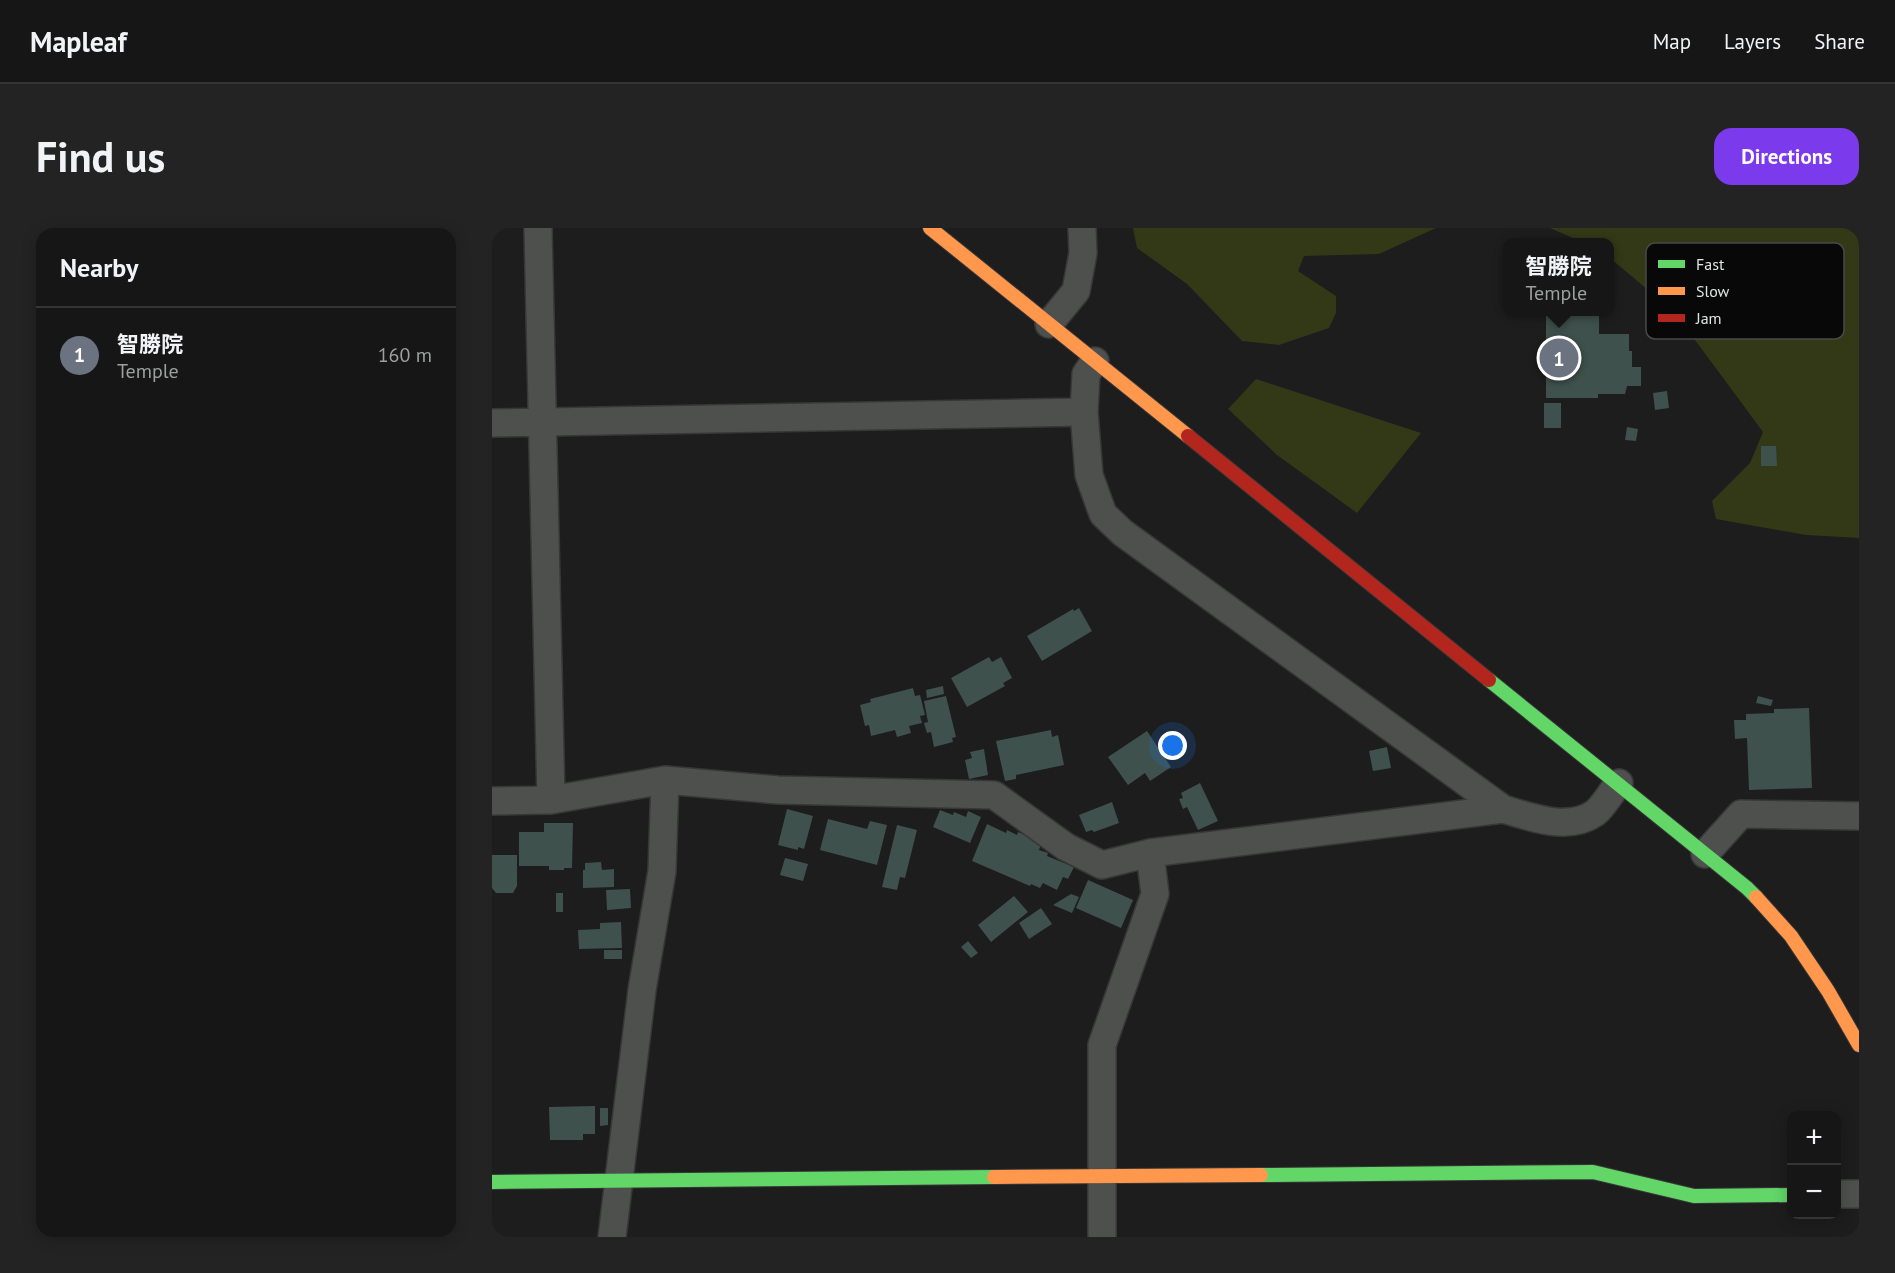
<!DOCTYPE html>
<meta charset="utf-8">
<style>
body{margin:0;font-family:"PT Sans","Noto Sans JP",sans-serif;background:#222322;color:#f1f3f6}
.controls{position:absolute;right:18px;bottom:18px;display:grid;overflow:hidden;border-radius:12px;box-shadow:0 3px 15px #0003}
.controls button{width:54px;height:54px;display:grid;place-items:center;padding:0;border:0;border-bottom:2px solid #343534;background:#151615;color:#f1f3f6;font:30px sans-serif}
.you{position:absolute;left:681px;top:518px;width:21px;height:21px;margin:-15px;border:4px solid #fff;border-radius:50%;background:#1a73e8;box-shadow:0 0 0 9px #1a73e833}
.badge{display:grid;place-items:center;width:39px;height:39px;border-radius:50%;background:#7c3aed;color:#fff;font-size:20px;font-weight:700}
.pin{position:absolute;translate:-50% -50%;border:3px solid #fff;box-shadow:0 2px 6px #0006}
.popup{position:absolute;left:1011px;top:10px;width:111px;height:78px;box-sizing:border-box;display:grid;place-content:center;border-radius:12px;background:#151615;filter:drop-shadow(0 2px 4px #0005);font-size:20px;white-space:nowrap;color:#9d9fa0}
.popup b{font-size:22px;color:#f1f3f6}
.popup::after{content:'';position:absolute;left:50%;top:100%;margin-left:-12px;border:12px solid transparent;border-top-color:#151615}
.list{margin:0;padding:0;list-style:none}
h2{display:flex;justify-content:space-between;align-items:center;height:78px;margin:0;padding:0 24px;font-size:26px}
h2 small{font-size:20px;font-weight:400;color:#9d9fa0}
.list li{display:grid;grid-template-columns:39px 1fr auto;gap:18px;align-items:center;box-sizing:border-box;height:96px;padding:0 24px;border-top:2px solid #343534}
.list b{display:block;font-size:22px;white-space:nowrap}
.list p{margin:0;font-size:20px;white-space:nowrap;color:#9d9fa0}
.list em{font-size:20px;font-style:normal;color:#9d9fa0}
.map{position:relative;flex:none;width:1367px;height:1009px;overflow:hidden;border-radius:18px}
header{display:flex;align-items:center;gap:36px;box-sizing:border-box;height:84px;padding:0 30px;background:#151615;border-bottom:2px solid #343534}
header strong{font-size:28px}
nav{display:flex;gap:33px;margin-inline-start:auto;font-size:21px}
.intro{display:flex;align-items:center;justify-content:space-between;box-sizing:border-box;height:144px;padding:0 36px}
h1{margin:0;font-size:42px}
.button{padding:15px 27px;border-radius:18px;background:#7c3aed;color:#fff;font-size:21px;font-weight:700}
main{display:flex;gap:36px;padding:0 36px}
aside{flex:1;background:#151615;border-radius:18px;box-shadow:0 3px 15px #0003}
.map>svg:first-child{display:block}
.green{fill:#333817}
.building{fill:#3f514c}
.lines{fill:none;stroke-linecap:round;stroke-linejoin:round}
.street-casing{stroke:#363736;stroke-width:30}
.fast-casing{stroke:#363736;stroke-width:16}
.slow-casing{stroke:#363736;stroke-width:16}
.jam-casing{stroke:#363736;stroke-width:16}
.street{stroke:#4e504e;stroke-width:27}
.fast{stroke:#63d668;stroke-width:14}
.slow{stroke:#ff974d;stroke-width:14}
.jam{stroke:#b3261e;stroke-width:14}
.key{fill:#070807;stroke:#484a49;stroke-width:1.5}
.key-label{font-size:16px;fill:#e1e4e2}
</style>
<header>
<strong>Mapleaf</strong>
<nav><a>Map</a><a>Layers</a><a>Share</a></nav>
</header>
<div class="intro"><h1>Find us</h1><a class="button">Directions</a></div>
<main>
<aside>
<h2>Nearby<small></small></h2>
<ul class="list">
<li><span class="badge" style="background:#6b7280">1</span><div><b>智勝院</b><p>Temple</p></div><em>160 m</em></li>
</ul>
</aside>
<div class="map">
<svg width="1367" height="1009" viewBox="0 0 1367 1009">
<rect width="100%" height="100%" fill="#1c1d1c"/>
<path class="green" d="M641,0H944L887,26L812,28L806,43L844,68V85L837,100L787,117L750,113L695,56L645,20Z
M1058,0H1367V310L1314,307L1224,291L1220,273L1258,235L1271,204L1183,85L1118,30V15L1090,14Z
M764,151L929,205L865,285L785,227L736,181Z"/>
<path class="building" d="M1054,84H1107V106H1137V123H1140V139H1149V158H1135L1133,166H1106V170H1054Z
M1175,163L1177,180L1163,182L1161,165Z
M1052,175H1069V200H1052Z
M1135,199L1146,201L1144,213L1133,212Z
M1269,218H1284L1285,238H1269Z
M587,380L600,403L550,433L535,408L581,381L582,383Z
M497,429L500,434L509,429L520,450L511,455L513,458L475,479L459,450Z
M451,458L452,466L435,470L434,462Z
M421,460L423,468L428,467L433,487L428,488L430,495L417,498L419,505L405,509L403,502L379,508L377,497L373,498L368,477L379,474L378,471Z
M454,468L464,509L460,510L461,514L442,519L439,504L435,505L432,495L436,494L432,473Z
M1266,468L1281,472L1279,478L1264,475Z
M1317,480L1320,560L1257,562L1255,510L1243,511L1242,492H1254V486L1282,485V481Z
M559,502L560,509L566,507L572,537L524,547V551L513,553L504,513Z
M655,503L679,539L658,553L653,545L636,557L616,529Z
M895,519L899,540L881,543L877,523Z
M492,521L496,547L477,551L473,532L480,530L478,524Z
M708,555L726,593L706,602L695,579L691,581L687,571L691,570L689,565Z
M620,574L627,595L602,604L600,602L594,604L587,587Z
M295,581L321,588L312,621L306,619V622L286,617Z
M448,582L461,587L462,584L474,589L476,583L489,589L478,615L441,599Z
M336,591L375,601L378,593L395,597L385,637L328,622Z
M52,595H81L80,640H72V642H57V638H27V604H52Z
M495,596L514,605L515,602L525,607L526,604L550,614L547,622L556,625L555,628L582,639L576,651L571,649L565,662L551,655L548,660L539,656L538,658L480,633Z
M405,597L425,602L413,650L408,649L405,662L390,659Z
M0,627H25V658L21,665H4L0,660Z
M293,630L316,636L311,653L288,647Z
M109,634L110,642L122,641V659L91,660V642H93V635Z
M596,652L641,672L629,700L584,680Z
M138,661L139,680L115,682L114,662Z
M64,665H71V684H64Z
M579,666L587,669L580,685L561,677Z
M522,668L536,684L499,714L486,697Z
M549,680L560,696L537,711L527,695Z
M129,694L130,720L87,721L86,702L108,701V695Z
M476,713L486,725L479,730L469,719Z
M112,722H130V731H112Z
M103,878V906H91V912H58L57,879Z
M108,880H116V897L108,898Z"/>
<g class="lines">
<defs>
<path id="street" d="M46,0L59,572
M557,96L584,63L591,25L590,0
M603,133L594,146L592,184L597,247L611,286L631,305L1011,581C1039,589 1076,604 1103,585C1112,578 1119,564 1127,555
M0,195L592,184
M0,573L59,572L173,552L286,562L502,567L574,619L610,637L658,625L1011,581
M1213,626L1249,586L1367,588
M1344,966H1367
M120,1009L150,762L170,643L173,552
M610,1009V817L663,666L658,625"/>
<path id="fast" d="M997,452L1255,660L1264,669
M769,947L1101,944L1202,968L1300,967
M0,954L502,949"/>
<path id="slow" d="M438,0L696,208
M1264,669L1299,708L1336,763L1367,817
M502,949L769,947"/>
<path id="jam" d="M696,208L997,452"/>
</defs>
<use href="#street" class="street-casing"/>
<use href="#fast" class="fast-casing"/>
<use href="#slow" class="slow-casing"/>
<use href="#jam" class="jam-casing"/>
<use href="#street" class="street"/>
<use href="#fast" class="fast"/>
<use href="#slow" class="slow"/>
<use href="#jam" class="jam"/>
</g>
<rect x="1154" y="15" width="198" height="96" rx="9" class="key"/>
<rect x="1166" y="32" width="27" height="8" fill="#63d668"/>
<rect x="1166" y="59" width="27" height="8" fill="#ff974d"/>
<rect x="1166" y="86" width="27" height="8" fill="#b3261e"/>
<g class="key-label">
<text x="1204" y="42">Fast</text>
<text x="1204" y="69">Slow</text>
<text x="1204" y="96">Jam</text>
</g>
</svg>
<div class="controls">
<button>+</button>
<button>−</button>
</div>
<div class="you"></div>
<div class="pin badge" style="left:1067px;top:130px;background:#6b7280">1</div>
<div class="popup"><b>智勝院</b>Temple</div>
</div>
</main>
